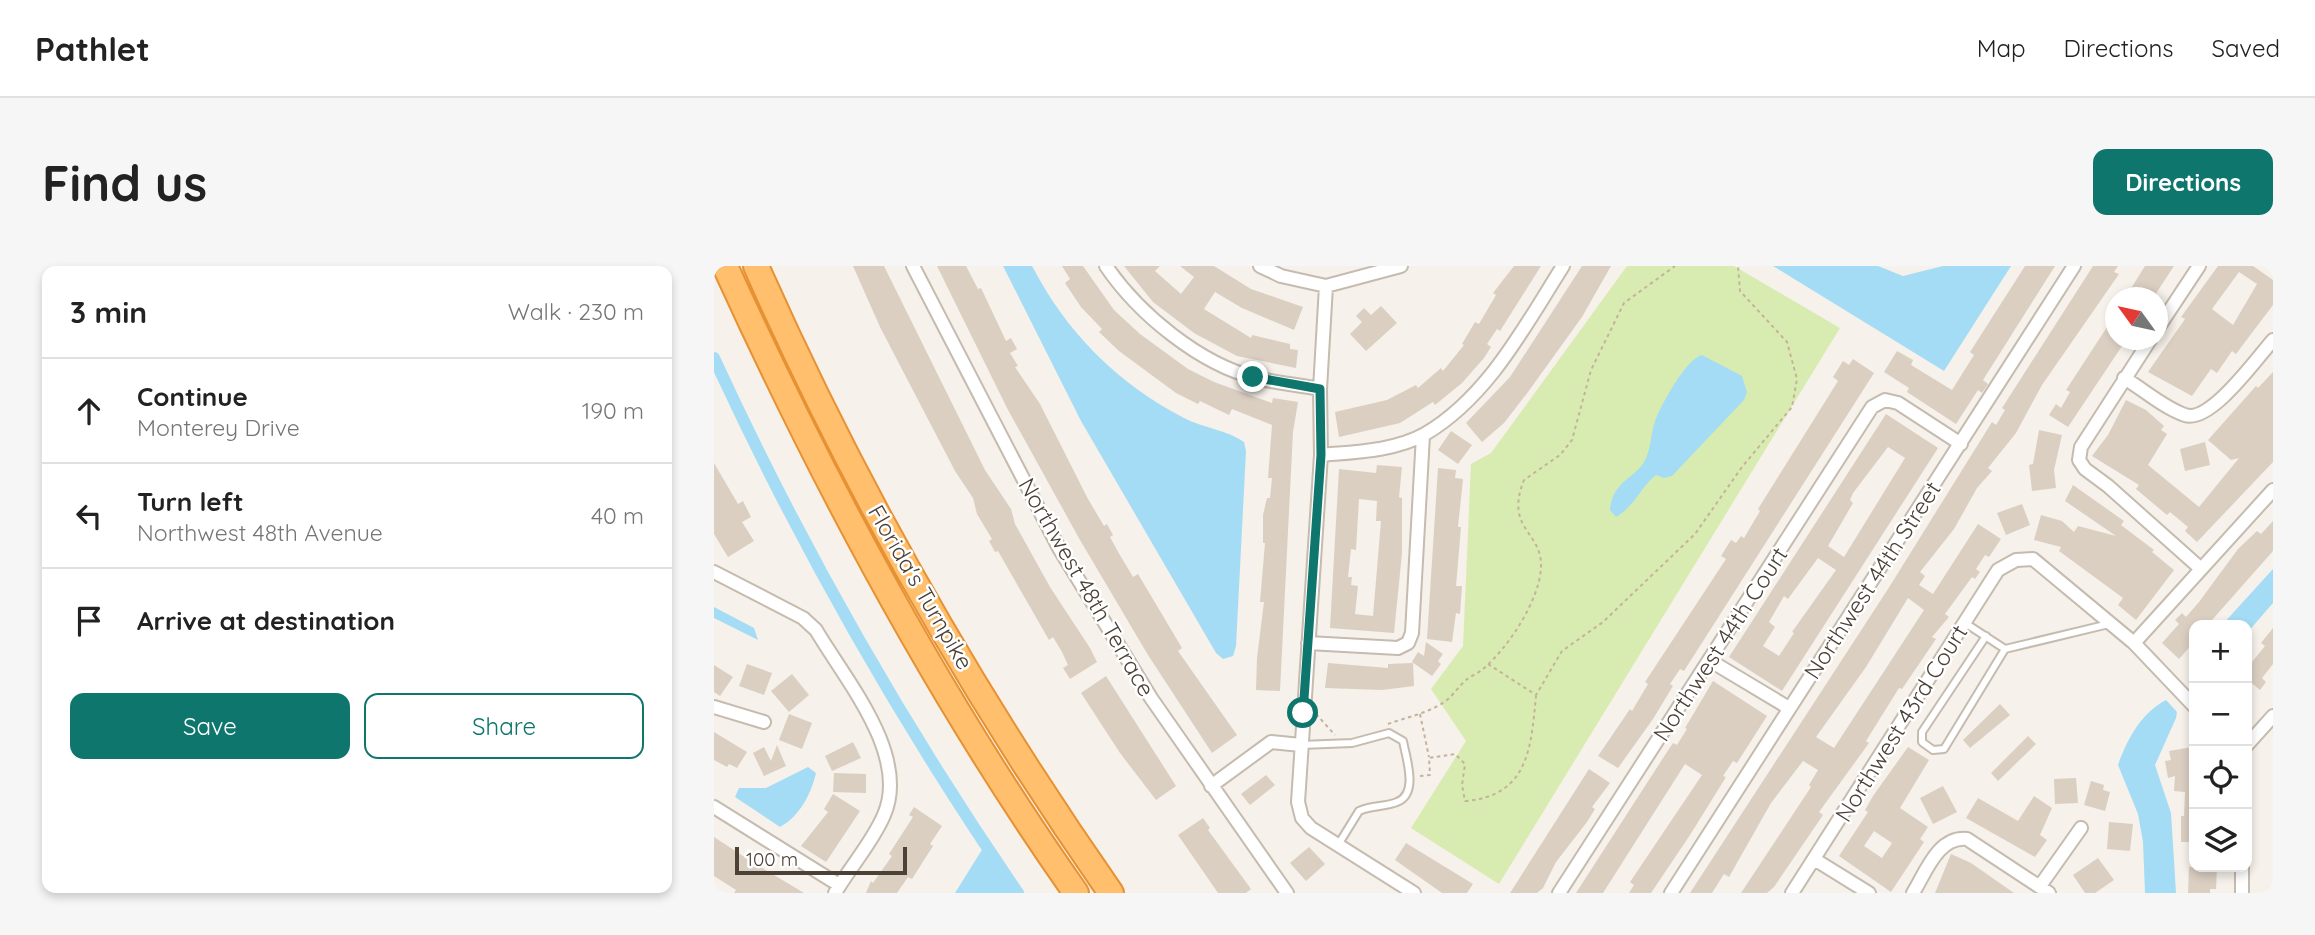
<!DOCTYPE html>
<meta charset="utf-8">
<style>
body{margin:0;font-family:Quicksand,sans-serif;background:#f6f6f6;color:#222}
.controls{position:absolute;right:21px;bottom:21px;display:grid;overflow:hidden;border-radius:14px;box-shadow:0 4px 10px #0003}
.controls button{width:63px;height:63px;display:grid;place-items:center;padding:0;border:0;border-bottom:2px solid #e0e0e0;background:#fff;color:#222;font:35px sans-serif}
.compass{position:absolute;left:1391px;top:21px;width:63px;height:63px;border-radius:50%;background:#fff;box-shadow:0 4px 10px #0003;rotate:303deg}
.scale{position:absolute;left:21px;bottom:18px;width:172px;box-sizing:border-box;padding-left:7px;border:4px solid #4b4137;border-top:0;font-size:19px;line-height:24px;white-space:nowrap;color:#4b4137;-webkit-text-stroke:5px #fff;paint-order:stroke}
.stop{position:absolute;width:21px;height:21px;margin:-16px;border:5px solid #0f766e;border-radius:50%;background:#fff}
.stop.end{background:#0f766e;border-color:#fff;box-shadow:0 2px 7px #0008}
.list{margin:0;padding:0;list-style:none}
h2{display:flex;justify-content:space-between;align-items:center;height:91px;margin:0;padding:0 28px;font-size:30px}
h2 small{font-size:23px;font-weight:400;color:#767676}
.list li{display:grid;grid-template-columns:46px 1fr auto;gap:21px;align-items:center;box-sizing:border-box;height:105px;padding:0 28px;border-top:2px solid #e0e0e0}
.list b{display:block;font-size:26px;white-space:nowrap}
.list p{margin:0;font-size:23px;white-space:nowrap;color:#767676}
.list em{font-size:23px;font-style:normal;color:#767676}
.actions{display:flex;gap:14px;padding:21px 28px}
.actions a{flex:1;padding:16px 0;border:2px solid #0f766e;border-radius:14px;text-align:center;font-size:24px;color:#0f766e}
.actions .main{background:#0f766e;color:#fff}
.icon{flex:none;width:38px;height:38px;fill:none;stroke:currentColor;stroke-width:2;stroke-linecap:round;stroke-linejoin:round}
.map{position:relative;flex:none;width:1559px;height:627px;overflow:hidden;border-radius:14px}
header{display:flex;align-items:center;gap:42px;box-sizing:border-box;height:98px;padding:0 35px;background:#fff;border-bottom:2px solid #e0e0e0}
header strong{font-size:33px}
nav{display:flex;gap:38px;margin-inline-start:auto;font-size:24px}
.intro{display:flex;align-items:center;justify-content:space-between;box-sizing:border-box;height:168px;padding:0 42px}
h1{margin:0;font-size:49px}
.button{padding:18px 32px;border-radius:14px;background:#0f766e;color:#fff;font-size:24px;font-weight:700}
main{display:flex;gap:42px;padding:0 42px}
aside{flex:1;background:#fff;border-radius:14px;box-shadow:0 4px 10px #0003}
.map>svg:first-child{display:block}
.green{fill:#d8ecb1}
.water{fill:#a4dcf5}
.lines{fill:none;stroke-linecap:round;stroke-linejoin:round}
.canal{stroke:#a4dcf5;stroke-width:12}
.building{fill:#dbcfc2;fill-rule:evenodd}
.service-casing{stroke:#c5bbaf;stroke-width:10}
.minor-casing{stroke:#c5bbaf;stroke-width:16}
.motorway-casing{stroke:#e69234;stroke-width:28}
.path{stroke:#c5b29c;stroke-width:2;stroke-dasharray:3.5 3.5;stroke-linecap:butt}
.service{stroke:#fff;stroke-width:6}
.minor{stroke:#fff;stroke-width:12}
.motorway{stroke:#ffbf6c;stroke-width:24}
.route{stroke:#0f766e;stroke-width:9}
.labels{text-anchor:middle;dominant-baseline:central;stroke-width:5;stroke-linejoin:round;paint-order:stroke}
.street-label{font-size:23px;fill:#4b4137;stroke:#fff}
</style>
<header>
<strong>Pathlet</strong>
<nav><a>Map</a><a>Directions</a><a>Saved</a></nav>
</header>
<div class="intro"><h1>Find us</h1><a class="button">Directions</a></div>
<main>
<aside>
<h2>3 min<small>Walk · 230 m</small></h2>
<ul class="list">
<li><svg class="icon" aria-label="ahead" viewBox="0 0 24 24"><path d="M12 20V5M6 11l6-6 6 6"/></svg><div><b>Continue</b><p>Monterey Drive</p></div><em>190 m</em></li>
<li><svg class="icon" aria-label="left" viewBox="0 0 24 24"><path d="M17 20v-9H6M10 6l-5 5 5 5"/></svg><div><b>Turn left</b><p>Northwest 48th Avenue</p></div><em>40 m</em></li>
<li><svg class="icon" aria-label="arrive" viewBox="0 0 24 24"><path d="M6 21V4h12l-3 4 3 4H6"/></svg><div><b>Arrive at destination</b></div></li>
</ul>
<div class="actions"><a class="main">Save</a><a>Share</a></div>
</aside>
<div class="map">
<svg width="1559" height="627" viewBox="0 0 1559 627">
<rect width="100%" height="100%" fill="#f6f1ea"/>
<path class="green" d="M913,0H1020L1126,62L785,618L697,562L752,475L717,423L749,380L757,198L777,187Z"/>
<path class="water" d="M289,0H318C353,67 403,117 470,152C489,162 513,164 530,176L532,185L522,380L519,390L509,393L502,387L367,155Z
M1059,0H1164L1189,10L1229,0H1297L1230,105Z
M988,89L1028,110L1033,126L1030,134L958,210L950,212L942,209C927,221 920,241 902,251L896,244C898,214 924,212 932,192C937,181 937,167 941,155C947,139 972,93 988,89Z
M1559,303V337L1533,367V359H1508Z
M0,341L40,362L44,374L0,352Z
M1452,434L1463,446L1462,452L1441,499L1457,547L1462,627H1431L1429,576L1424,548L1404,499C1413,474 1427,447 1452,434Z
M94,501L102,507C97,528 86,550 66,561L21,531L25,522H52Z
M271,579L304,627H241Z"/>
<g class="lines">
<path class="canal" d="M0,92C86,279 188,458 304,627"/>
</g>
<path class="building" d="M139,0H170L271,204L297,243L301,258L336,321L376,382L383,396L356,413L349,402L354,399L348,386L339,371L335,374L284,285L281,286L275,275L278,273L263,248L259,232L241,205L166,61Z
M223,0H252L264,23L267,22L292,75L297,72L303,83L296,87L304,100L301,101L326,138L374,233L390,260L393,258L399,269L396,271L403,284L419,311L424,308L468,382L464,385L523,469L498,487L434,389L366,274L293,142Z
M348,0H369L400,44L426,68L474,103L500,116L558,137L559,132L584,136L579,166L566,425L542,424L543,392L550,336H546L551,277H549V249L553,232H556L558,212H554L558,159L518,143L515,149L486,135L484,138L462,127L405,85L385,66L388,63L367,41L351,17L356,13Z
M410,0H446L441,5L467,28L480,11L466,0H500L537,23L589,41L580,64L528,42L501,26L490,43L537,72L538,69L576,78V83L584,84L582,102L523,90L480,67L439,36Z
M800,0H827L786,65L783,63L773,78L777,81L770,92L748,117L721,139L719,136L686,157L625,171L621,146L673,134L702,119L704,122L727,102L729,105L750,79L748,78L761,56L765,58L782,29L779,27Z
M868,0H897L868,51L814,126L790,157L768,176L752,157L796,111Z
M1311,0H1341L1269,114L1274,118L1268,127L1264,124L1242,158L1193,126L1195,122L1170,106L1183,85L1199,94L1197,99L1238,124L1260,89L1256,86Z
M1379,0H1404L1400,6L1405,8L1328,119L1302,167L1274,202L1278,205L1263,222L1240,263L1206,306L1211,310L1205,319L1219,328L1264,258L1287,273L1275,291L1271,289L1262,303L1266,306L1261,313L1258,311L1231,348L1235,351L1218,371L1222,373L1188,423L1185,422L1152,475L1155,477L1105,546L1109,549L1060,621L1053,627H1027L1097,521L1095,519L1104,504L1089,495L1057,537L1015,611L1010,608L998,627H976L1174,323L1278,156L1282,159L1291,144L1288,142ZM1194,332L1210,344L1120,482L1102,471L1152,401Z
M1431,0H1460L1439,32H1411Z
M1504,0H1539L1559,14V39L1522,88L1518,85L1503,107L1497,103L1478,130L1434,106L1471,53L1467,51ZM1525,6L1543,18L1519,59L1498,43Z
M667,40L683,57L652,85L636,68L648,56L642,50L650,42L657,49Z
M1393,61L1402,67V74H1412L1354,161L1335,149L1342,138L1347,142L1356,126L1352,124Z
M1139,93L1160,107L970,405L966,403L956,418L959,420L939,453L904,502L884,490L916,443L918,445L934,418L931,416L1012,293L1007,290L1017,274L1022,277L1027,270L1030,272L1046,245L1044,243L1124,115L1119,111L1129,95L1135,99Z
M1559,106V196L1483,276L1471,265L1474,261L1456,246L1453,249L1422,223L1425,219L1378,190L1394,169L1412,134L1432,144L1450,160L1447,164L1453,168L1434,199L1485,241L1525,192L1517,194L1494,174L1542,120L1544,122Z
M1172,148L1224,182L1068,425L1015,391ZM1174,181L1191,192L1130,291L1114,280L1139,237L1136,234L1139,227ZM1104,292L1122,304L1078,366L1080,367L1065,390L1049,380L1061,361L1055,356L1070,330L1074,333Z
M1325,164L1348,169L1340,204L1342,222L1318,225L1315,199L1319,198Z
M737,165L758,179L744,198L724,184Z
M1491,176L1496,199L1471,205L1466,183Z
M0,197L24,238L29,235L37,251L28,256L40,275L14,291L0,268Z
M663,199L688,201L685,231L688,232V287L680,367L616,362L625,203L662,207ZM645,233L663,235L662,255H667L659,350L641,348L644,320L637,319L638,311H634L637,283L642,284Z
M724,202L742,204L741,212L749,213L744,261H747L742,320H748L746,348L742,347L738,376L713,373Z
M1359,219L1410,255L1407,259L1440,284L1438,286L1460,304L1422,354L1404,339L1409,332L1345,285L1347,281L1320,274L1327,249L1348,255L1360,266L1364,260L1402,270L1351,235Z
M1308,238L1316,259L1292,269L1283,247Z
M1559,255V285L1498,354L1503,359H1480V376L1465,393L1448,377L1465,358L1461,354L1468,347L1472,351L1485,336L1524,283L1543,265L1547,268Z
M1559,362V398L1548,412L1552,416L1546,424L1533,413V392L1538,396L1551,380L1547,377Z
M712,376L729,388L724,395L727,398L718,410L698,396L704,386L710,390Z
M614,397L674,402V398L699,397L700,420L668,424L611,422Z
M33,398L58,407L50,429L25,420Z
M0,399L19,411L6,430L0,426Z
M78,408L95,429L75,446L57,425Z
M392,410L462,520L442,534L406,487L367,427Z
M999,415L1053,450L1023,497L1019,495L1009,510L1012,511L976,569L937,627H915L920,619L916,616L988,509L971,498L889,627H862L951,489L959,477L963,479L973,463L971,462Z
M1286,438L1296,449L1256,482L1249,474Z
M75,448L98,457L88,483L65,474Z
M0,466L33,486L23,502L15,498L13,501L0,494Z
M1314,470L1322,478L1284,515L1277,507Z
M139,476L147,492L118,505L111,490Z
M63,479L72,500L50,510L39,487L50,481L57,495Z
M1194,481L1215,494L1186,542L1214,561L1206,573L1210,576L1177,626L1125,590L1154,546L1151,544L1159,530ZM1160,565L1178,577L1168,592L1150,580Z
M1478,481L1480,576H1467V550H1470L1471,526L1460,525L1461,510L1454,512L1451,495L1457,494L1455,485Z
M875,503L896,517L878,541L881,543L873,556L842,596L829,622L823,627H796Z
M120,507L152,508V527L119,526Z
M552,509L561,519L536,539L527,528Z
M1362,512L1364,537L1341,538L1340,513Z
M1377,515L1390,519L1389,524L1396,526L1391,545L1370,539Z
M1229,520L1243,546L1219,558L1206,532Z
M119,528L146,545L112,596L87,580L114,546L110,543Z
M1320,530L1338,542L1326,569L1333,574L1321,591L1252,552L1264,532L1304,555Z
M200,541L228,560L216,578L219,580L198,613L194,611L183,627H152L157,615L159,617L178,590L175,588L199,551L195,549Z
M489,552L496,562L494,564L537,623L532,627H504L464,569Z
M1395,556L1419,558L1416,585L1393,583Z
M0,571L35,594L90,627H20L22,624L0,610Z
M692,577L759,618L753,627H728L681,594Z
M595,581L611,598L592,615L576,597Z
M1237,588L1257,597L1300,627H1221Z
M1384,592L1400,614L1381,627H1371L1359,609Z
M1475,601H1503L1502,623H1496V627H1474Z"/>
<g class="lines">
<defs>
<path id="service" d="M1251,357L1291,383
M1272,370L1208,466V476L1219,484L1230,483L1291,383L1395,358
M587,479L638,477L675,467L689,475C692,492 705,528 683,536C671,541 658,539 645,545L624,579"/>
<path id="minor" d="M199,0L345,282L437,432L573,627
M392,0C424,47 485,98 542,112C563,117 585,119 606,123
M546,0L567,10L612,20L687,0
M612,20L606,123L607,189L584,536L588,552L597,562L700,627
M1444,62L1485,0
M1436,74L1367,181L1365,194L1371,203L1394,220L1486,302
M1410,112C1429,123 1450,142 1471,149C1496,158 1543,92 1559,74
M607,189C640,186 681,185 711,168C774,131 811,60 849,0
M0,306L89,352L102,364C132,415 196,489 170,549C158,577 136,601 121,627
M594,377L684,382L694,377L698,367L709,169
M1420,377L1559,224
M995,394L1075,442
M0,441L50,456
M1533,479L1559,450
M497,520L557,476L587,479
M0,541L125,619
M1100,593L1155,627
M1326,620L1367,562
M845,627L1158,141L1171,134L1184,137L1247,178
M957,627L1360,0
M1078,627L1284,304L1302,294L1319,293L1420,377L1480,440
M1199,627C1212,606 1224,570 1253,573L1335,627
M1528,627V601"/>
<path id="motorway" d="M11,0C110,218 224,431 362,627
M42,0C139,219 260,431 397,627"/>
</defs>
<use href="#service" class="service-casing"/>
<use href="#minor" class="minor-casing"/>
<use href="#motorway" class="motorway-casing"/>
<path class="path" d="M774,398L822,429L848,385L889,356L981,268L1028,201L1078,141L1083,113L1073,76L1026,25L1024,0
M602,448L621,469
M706,448L715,491
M674,458C693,451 716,447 733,434C740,428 745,420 752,414C757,410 764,407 769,403C794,382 825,335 827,302C829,265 790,264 810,214L846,189L858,174L877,104L910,37L961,0
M706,510L716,509L715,492L741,488L751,498L748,519L751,535C815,530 817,481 822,430"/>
<use href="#service" class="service"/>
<use href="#minor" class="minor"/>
<use href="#motorway" class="motorway"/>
</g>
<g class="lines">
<path class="route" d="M539,111L606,123L607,189L589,447"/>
</g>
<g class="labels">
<g class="street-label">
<text transform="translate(1158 314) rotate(-57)">Northwest 44th Street</text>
<text transform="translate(207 321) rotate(60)">Florida's Turnpike</text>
<text transform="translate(373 321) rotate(60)">Northwest 48th Terrace</text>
<text transform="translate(1006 378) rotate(-57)">Northwest 44th Court</text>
<text transform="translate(1187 457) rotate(-58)">Northwest 43rd Court</text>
</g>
</g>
</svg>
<div class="controls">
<button>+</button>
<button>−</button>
<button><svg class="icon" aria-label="locate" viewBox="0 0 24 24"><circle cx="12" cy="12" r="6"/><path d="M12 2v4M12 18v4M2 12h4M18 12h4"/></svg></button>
<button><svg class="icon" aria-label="layers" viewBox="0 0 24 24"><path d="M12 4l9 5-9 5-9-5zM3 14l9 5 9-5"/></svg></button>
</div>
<svg class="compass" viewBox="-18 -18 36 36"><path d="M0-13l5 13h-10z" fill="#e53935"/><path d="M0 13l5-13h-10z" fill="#767676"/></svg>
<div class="scale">100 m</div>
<div class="stop" style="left:589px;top:447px"></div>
<div class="stop end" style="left:539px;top:111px"></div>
</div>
</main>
